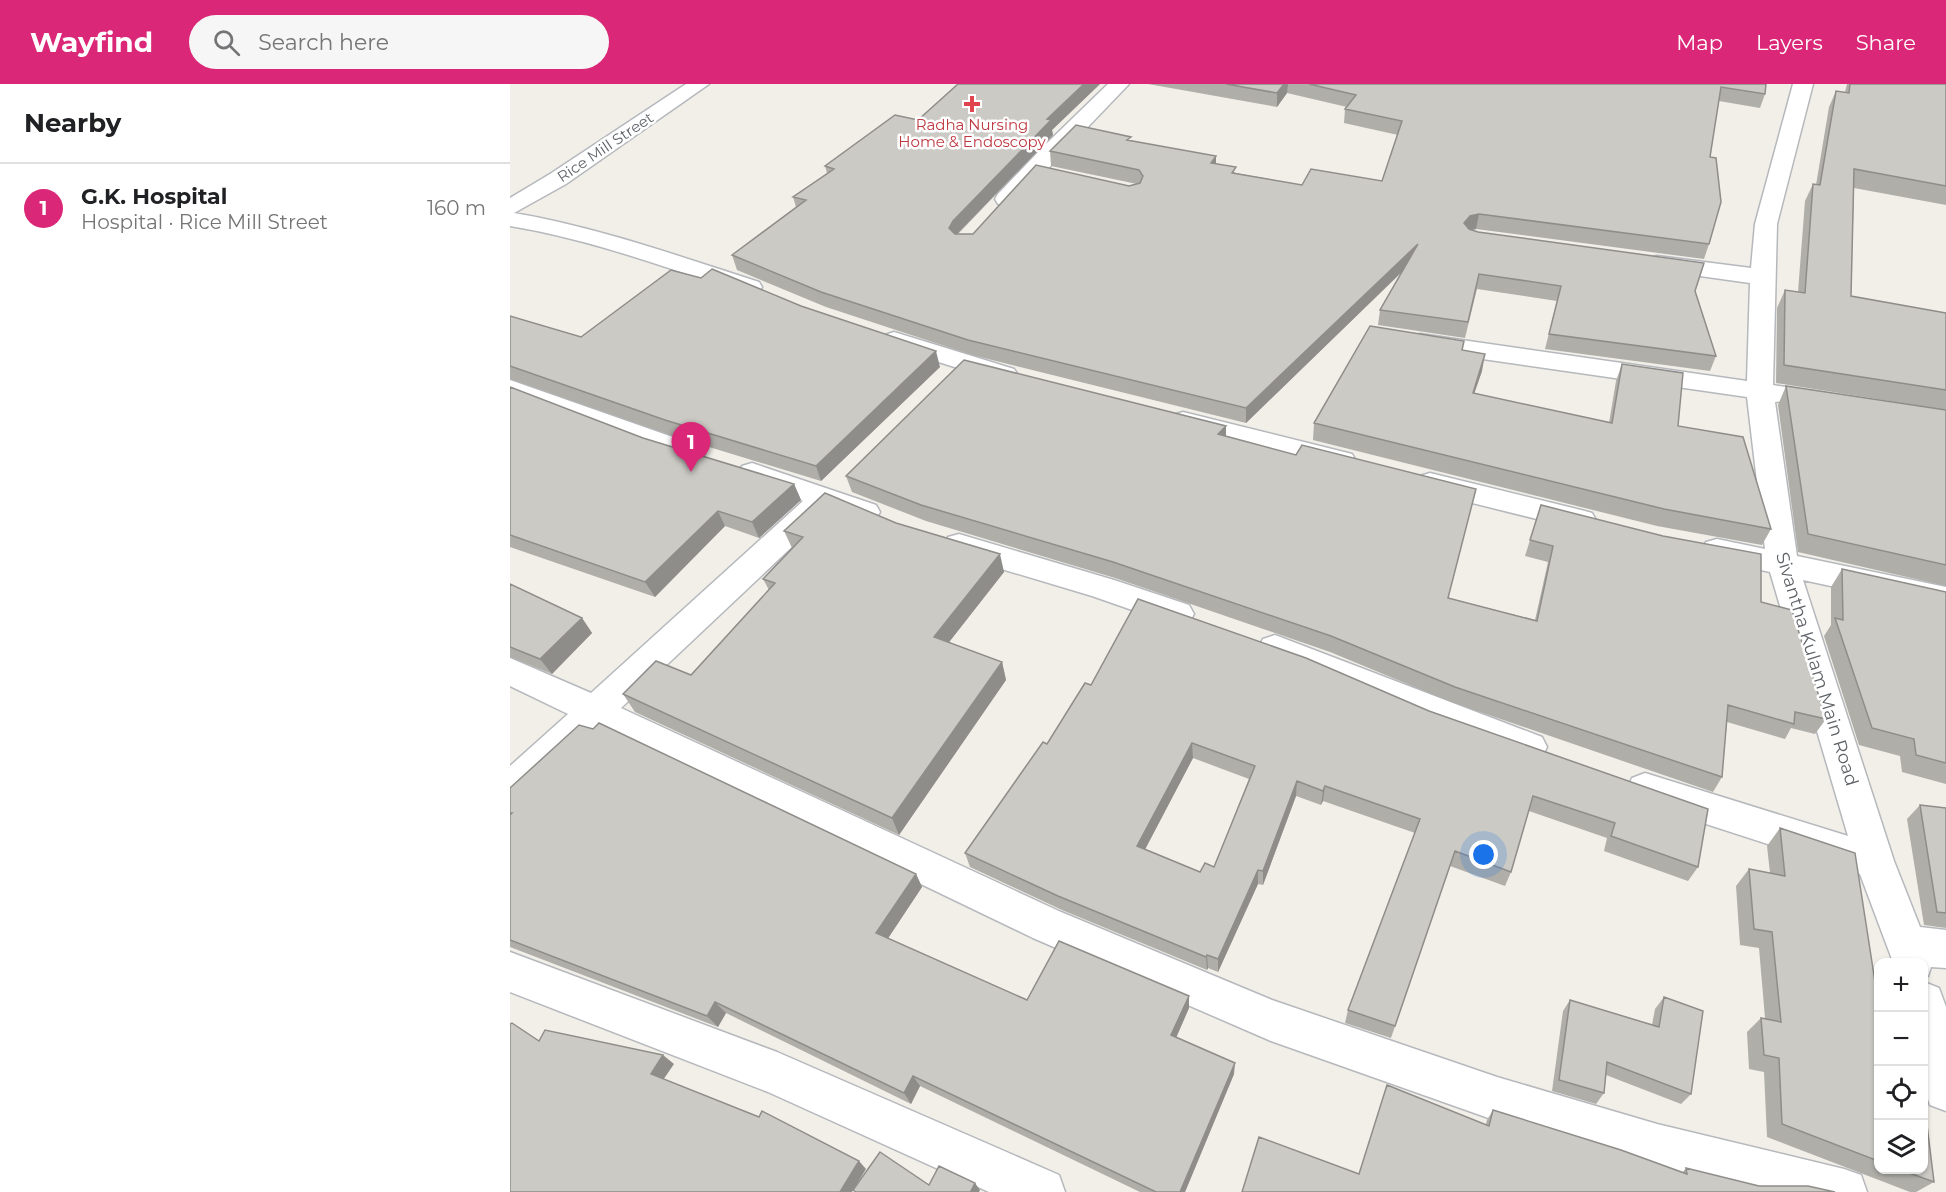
<!DOCTYPE html>
<meta charset="utf-8">
<style>
body{margin:0;font-family:Montserrat,sans-serif;background:#f6f6f6;color:#202124}
.controls{position:absolute;right:18px;bottom:18px;display:grid;overflow:hidden;border-radius:12px;box-shadow:0 2px 4px #0004}
.controls button{width:54px;height:54px;display:grid;place-items:center;padding:0;border:0;border-bottom:2px solid #e0e0e0;background:#fff;color:#202124;font:30px sans-serif}
.you{position:absolute;left:974px;top:771px;width:21px;height:21px;margin:-15px;border:4px solid #fff;border-radius:50%;background:#1a73e8;box-shadow:0 0 0 9px #1a73e833}
.badge{display:grid;place-items:center;width:39px;height:39px;border-radius:50%;background:#db2777;color:#fff;font-size:20px;font-weight:700}
.pin{position:absolute;translate:-50% -50px;filter:drop-shadow(0 2px 3px #0008)}
.pin::after{content:'';position:absolute;top:32px;width:21px;height:18px;background:inherit;clip-path:polygon(0 0,100% 0,50% 100%)}
.list{margin:0;padding:0;list-style:none}
h2{display:flex;justify-content:space-between;align-items:center;height:78px;margin:0;padding:0 24px;font-size:26px}
h2 small{font-size:20px;font-weight:400;color:#757577}
.list li{display:grid;grid-template-columns:39px 1fr auto;gap:18px;align-items:center;box-sizing:border-box;height:90px;padding:0 24px;border-top:2px solid #e0e0e0}
.list b{display:block;font-size:22px;white-space:nowrap}
.list p{margin:0;font-size:20px;white-space:nowrap;color:#757577}
.list em{font-size:20px;font-style:normal;color:#757577}
.icon{flex:none;width:33px;height:33px;fill:none;stroke:currentColor;stroke-width:2;stroke-linecap:round;stroke-linejoin:round}
.map{position:relative;flex:none;width:1436px;height:1108px;overflow:hidden}
header{display:flex;align-items:center;gap:36px;box-sizing:border-box;height:84px;padding:0 30px;background:#db2777;color:#fff}
header strong{font-size:28px}
nav{display:flex;gap:33px;margin-inline-start:auto;font-size:21px}
.search{width:420px;height:54px;background:#f6f6f6;display:flex;align-items:center;gap:15px;box-sizing:border-box;padding:0 21px;border-radius:33px;color:#757577;font-size:22px}
main{display:flex}
aside{flex:1;background:#fff}
.map>svg:first-child{display:block}
.lines{fill:none;stroke-linecap:round;stroke-linejoin:round}
.minor-casing{stroke:#b5b8bc;stroke-width:3}
.minor{fill:#fff;fill-rule:evenodd}
.wall{fill:#afaea9;fill-rule:evenodd}
.shaded-wall{fill:#8f8d8a}
.building{fill:#cccac5;stroke:#8f8d8a;stroke-width:1.5;fill-rule:evenodd}
.health-dot{fill:#e0444e;stroke:#fff;stroke-width:2}
.labels{text-anchor:middle;dominant-baseline:central;stroke-width:5;stroke-linejoin:round;paint-order:stroke}
.far-health-label{font-size:15px;fill:#be3a42;stroke:#fff}
.far-street-label{font-size:15px;fill:#5f6368;stroke:#fff}
.street-label{font-size:18px;fill:#5f6368;stroke:#fff}
</style>
<header>
<strong>Wayfind</strong>
<div class="search"><svg class="icon" aria-label="search" viewBox="0 0 24 24"><circle cx="10" cy="10" r="6"/><path d="M15 15l6 6"/></svg>Search here</div>
<nav><a>Map</a><a>Layers</a><a>Share</a></nav>
</header>
<main>
<aside>
<h2>Nearby<small></small></h2>
<ul class="list">
<li><span class="badge">1</span><div><b>G.K. Hospital</b><p>Hospital · Rice Mill Street</p></div><em>160 m</em></li>
</ul>
</aside>
<div class="map">
<svg width="1436" height="1108" viewBox="0 0 1436 1108">
<rect width="100%" height="100%" fill="#f1efe8"/>
<g class="lines">
<defs>
<path id="minor" d="M176,0H199L56,100L4,129C87,143 168,172 249,198L252,203L249,208L240,210L231,208C155,183 79,155 0,142V114L40,90Z
M598,0H619L504,120H488L485,115L488,110L533,63Z
M1283,0H1303L1267,140L1263,301L1281,304L1284,310L1281,316L1265,318L1287,472L1436,503V527L1293,496L1384,777L1410,843L1436,846V884L1421,883L1418,892L1414,893V878H1383L1350,790L1122,716L1117,705L1122,694L1135,689L1338,752L1260,488L1196,474L1192,466L1196,458L1207,455L1255,465L1237,313L910,266L901,263L897,258L901,253L910,250L1237,297L1240,199L1147,186L1139,184L1135,179L1139,174L1147,172L1241,184L1245,140Z
M384,248L504,285L508,291L504,297L495,299L375,261L371,256L375,251Z
M0,296L191,363L195,370L191,377L181,379L171,377L0,313Z
M673,328L842,370L846,377L842,384L832,387L663,343L659,337L663,331Z
M242,379L366,421L370,428L366,435L355,438L320,427L111,624L551,828L762,916L987,993L1147,1040L1334,1085L1351,1091L1357,1108H1238L1147,1086L987,1037L761,957L523,854L89,645L13,716L0,721V682L58,630L0,602V574L81,609L293,417L232,396L228,389L232,382Z
M920,389L1071,426L1082,429L1086,436L1082,443L1071,446L910,406L905,399L910,392Z
M449,450L604,496L679,521L684,530L679,539L668,542L582,512L438,469L434,461L438,453Z
M765,551L1032,653L1037,663L1032,673L1019,678L753,573L748,564L753,555Z
M0,868L267,968L549,1091L555,1108H479L258,1008L0,908Z
M1414,898L1429,904L1436,923V1027L1420,1021L1414,1003Z"/>
</defs>
<use href="#minor" class="minor-casing"/>
<use href="#minor" class="minor"/>
</g>
<path class="wall" d="M448,0H590L542,46L543,51L448,150H463L627,100L541,82L540,67L621,57L706,79L726,89L792,101L872,97L888,51L834,39L835,25L837,23L777,9L767,23L638,0H1256L1255,10L1250,24L1209,17L1200,73L1199,160L1194,175L966,145L961,146L1185,207L1206,272L1200,287L1035,265L1047,217L967,205L955,254L868,241L870,226L891,189L736,339L462,271L316,223L227,186L222,171L286,123L283,113L317,89L315,82L408,36Z
M1337,0H1436V121L1344,104L1341,212L1436,229V326L1266,299L1267,224L1275,206L1288,208L1295,117L1303,100L1306,101L1319,23L1326,7L1335,8Z
M0,232L71,253L430,283L311,397L163,352L0,295Z
M952,266L972,287L964,309L1099,339L1106,297L1112,280L1261,445L1252,461L1147,442L803,356L804,339Z
M1276,302L1436,326V502L1288,468L1268,321Z
M0,303L133,354L284,400L291,416L249,454L215,442L145,513L0,463Z
M716,352L939,514L1025,536L1038,478L1015,472L1031,421L1251,518L1316,635L1305,650L1281,644L1275,655L1217,638L1212,693L1203,708L941,618L820,568L605,494L416,437L342,408L336,392Z
M274,447L494,488L439,558L492,578L496,596L389,751L125,628L113,610L181,591L259,506L253,495L282,464Z
M1332,485L1436,508V700L1392,688L1390,672L1349,661L1314,552L1321,541V503Z
M0,500L72,534L82,549L42,590L0,573Z
M796,574L1188,783L1178,797L1094,767L1097,754L1019,727L1001,788L995,802L940,782L881,954L835,939L838,926L905,749L813,717L811,721L786,712L753,801L748,800L708,888L698,884L697,886L552,826L460,783L455,769L581,601ZM683,674L739,695L704,783L690,788L635,765Z
M0,704L406,790L412,803L378,854L517,916L679,912V924L666,954L724,990L675,1108H630L410,1002L401,1020L216,929L208,943L0,863Z
M1410,721L1436,724V844L1414,841L1397,735Z
M1270,744L1368,917V1086H1413L1424,1098L1406,1108H1400L1257,1053L1254,988L1239,985L1237,948L1251,934H1255L1249,864L1230,861L1226,802L1239,785L1260,789L1257,762Z
M1154,913L1181,1010L1171,1020L1096,991L1094,1009L1086,1020L1042,1007L1053,927L1060,916L1142,941L1145,925Z
M983,1026L1172,1089L1176,1084L1249,1102L1325,1108L849,1090L976,1040L977,1036Z"/>
<path class="shaded-wall" d="M574,0H590L542,46L543,51L446,151L439,144L443,137L537,35Z
M774,0H778L777,9L767,23V9Z
M706,72V86L701,79Z
M969,130L966,145L957,147L954,139L960,132Z
M908,160L905,175L736,339V324Z
M426,267L430,283L311,397L306,382Z
M975,270L972,287L959,325L963,309Z
M716,342V358L708,350Z
M284,400L291,416L249,454L242,438Z
M208,427L215,442L145,513L135,498Z
M490,470L494,488L429,571L424,553Z
M72,534L82,549L42,590L30,575Z
M492,578L496,596L389,751L382,734Z
M682,659L683,674L629,777L627,762Z
M787,697L786,712L753,801V787Z
M815,702L813,717L811,721L813,707Z
M748,786V800L708,888V875Z
M406,790L412,803L373,862L366,849Z
M697,871L698,884L697,886L696,873Z
M679,912V924L662,963L661,951Z
M205,918L216,929L208,943L197,932Z
M153,971L164,980L151,999L141,990Z
M725,979L724,990L675,1108H670Z
M403,992L410,1002L401,1020L394,1009Z
M349,1077L356,1085L342,1108H330Z
M465,1099L470,1106L469,1108H462L461,1107Z"/>
<path class="building" d="M448,0H574L537,35L541,36L443,137L439,144L445,150H463L526,81L619,102L630,99L633,92L629,86L540,67L566,41L621,53L617,56L706,72L701,79L726,83L722,89L792,101L801,85L872,97L892,37L835,25L846,11L799,0H1256L1255,10L1211,3L1200,73L1206,74L1211,118L1199,160L969,130L960,132L954,139L959,145L968,148L1194,179L1185,207L1206,272L1039,250L1051,202L969,190L958,238L870,226L908,160L736,324L458,256L311,208L222,171L296,116L283,113L324,85L315,82L385,31L408,36Z
M716,0H774L767,9Z
M1340,0H1436V102L1344,85L1341,212L1436,229V306L1274,281L1275,206L1295,209L1303,100L1310,101L1326,7L1339,9Z
M202,185L291,222L426,267L306,382L155,336L0,282V232L71,253L161,186L191,194Z
M860,242L954,257L952,266L975,270L963,309L1102,339L1112,280L1173,289L1168,342L1233,353L1261,445L1154,425L804,339Z
M454,276L716,342L708,350L786,371L792,361L966,405L938,514L1027,537L1043,462L1020,456L1031,421L1153,452L1251,470V518L1282,526L1316,635L1285,628L1284,640L1218,621L1212,693L945,603L821,552L603,478L411,421L336,392Z
M1276,302L1436,326V481L1298,450Z
M0,303L133,354L284,400L242,438L208,427L135,498L0,451Z
M315,409L386,439L490,470L424,553L492,578L382,734L113,610L146,577L181,591L265,499L253,495L293,453L274,447Z
M1332,485L1436,508V679L1406,671L1404,655L1362,644L1325,534L1333,536Z
M0,500L72,534L30,575L0,563Z
M628,515L796,574L919,627L1198,725L1188,783L1101,752L1105,739L1023,712L1001,788L945,767L885,942L838,926L910,735L815,702L813,707L787,697L753,787L748,786L708,875L697,871L696,873L548,812L455,769L533,658L537,660L575,599L581,601ZM682,659L745,682L704,783L695,779L690,788L627,762Z
M89,639L406,790L366,849L517,916L549,857L679,912L661,951L725,979L670,1108H646L403,992L394,1009L205,918L197,932L0,856V731L2,729H0V704L69,641L83,645Z
M1410,721L1436,724V829L1427,828Z
M1270,744L1345,769L1368,917V1077L1272,1040L1269,974L1254,971L1251,934L1271,938L1262,848L1244,845L1239,785L1275,792Z
M1154,913L1193,927L1181,1010L1097,978L1094,1009L1049,996L1060,916L1149,943Z
M2,939L29,957L35,946L153,971L141,990L249,1033L252,1027L349,1077L330,1108H0V940Z
M877,1001L979,1042L983,1026L1111,1066L1177,1090L1176,1084L1249,1102H1298L1325,1108H732L749,1053L849,1090Z
M1413,1025H1415L1424,1098L1391,1086H1413Z
M370,1068L419,1101L429,1082L465,1099L461,1107L464,1108H346L343,1106Z"/>
<path class="health-dot" d="M459 11h6v6h6v6h-6v6h-6v-6h-6v-6h6z"/>
<g class="labels">
<g class="far-health-label">
<text x="462" y="40">Radha Nursing<tspan x="462" dy="17">Home &amp; Endoscopy</tspan></text>
</g>
<g class="far-street-label">
<text transform="translate(95 63) rotate(-34)">Rice Mill Street</text>
</g>
<g class="street-label">
<text transform="translate(1307 585) rotate(73)">Sivantha Kulam Main Road</text>
</g>
</g>
</svg>
<div class="controls">
<button>+</button>
<button>−</button>
<button><svg class="icon" aria-label="locate" viewBox="0 0 24 24"><circle cx="12" cy="12" r="6"/><path d="M12 2v4M12 18v4M2 12h4M18 12h4"/></svg></button>
<button><svg class="icon" aria-label="layers" viewBox="0 0 24 24"><path d="M12 4l9 5-9 5-9-5zM3 14l9 5 9-5"/></svg></button>
</div>
<div class="you"></div>
<div class="pin badge" style="left:181px;top:388px">1</div>
</div>
</main>
